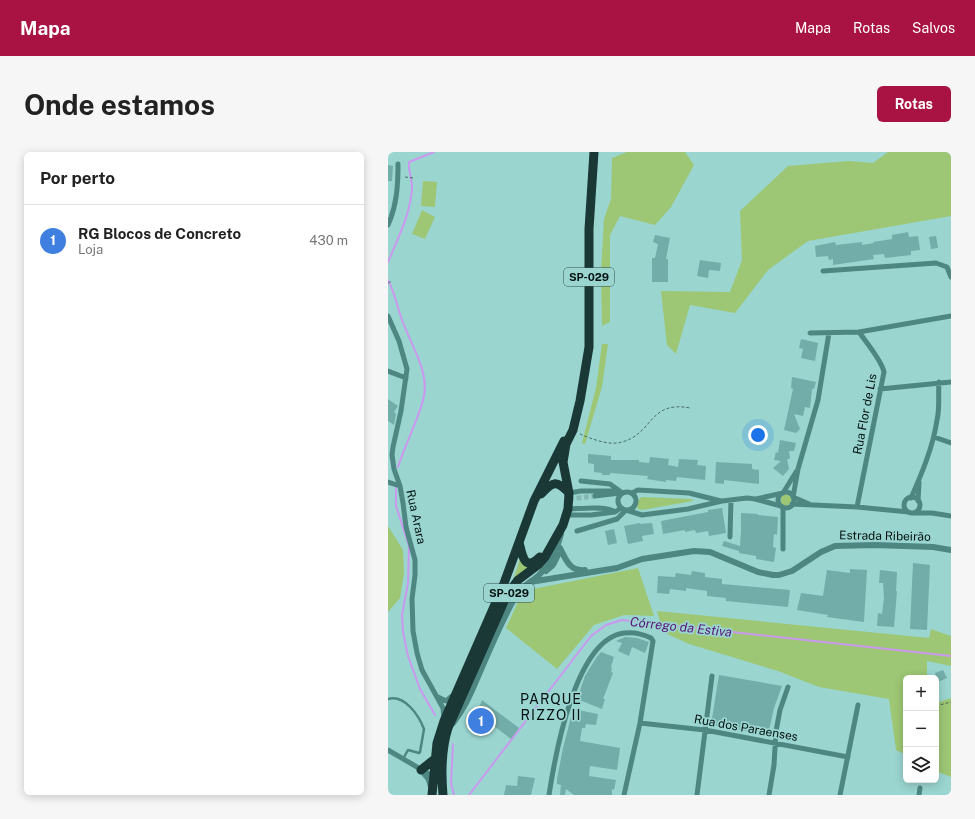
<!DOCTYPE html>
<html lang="pt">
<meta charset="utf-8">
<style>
body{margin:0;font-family:"Public Sans",sans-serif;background:#f6f6f6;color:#222}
.controls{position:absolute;right:12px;bottom:12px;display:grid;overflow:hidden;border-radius:6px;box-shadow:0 2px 10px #0003}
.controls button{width:36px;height:36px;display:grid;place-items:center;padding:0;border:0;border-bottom:1px solid #e0e0e0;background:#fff;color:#222;font:20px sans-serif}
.you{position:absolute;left:370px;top:283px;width:14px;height:14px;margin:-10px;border:3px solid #fff;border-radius:50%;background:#1a73e8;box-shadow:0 0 0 6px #1a73e833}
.badge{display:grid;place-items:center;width:26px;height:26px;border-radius:50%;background:#a91344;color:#fff;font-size:13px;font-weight:700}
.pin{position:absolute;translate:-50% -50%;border:2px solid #fff;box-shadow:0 1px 4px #0006}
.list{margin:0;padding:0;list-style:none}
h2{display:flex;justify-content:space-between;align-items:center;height:52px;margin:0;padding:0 16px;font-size:17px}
h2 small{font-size:13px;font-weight:400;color:#767676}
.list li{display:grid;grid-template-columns:26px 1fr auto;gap:12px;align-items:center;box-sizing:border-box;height:72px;padding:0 16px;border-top:1px solid #e0e0e0}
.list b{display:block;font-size:15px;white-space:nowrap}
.list p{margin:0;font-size:13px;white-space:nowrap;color:#767676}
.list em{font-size:13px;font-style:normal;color:#767676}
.icon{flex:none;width:22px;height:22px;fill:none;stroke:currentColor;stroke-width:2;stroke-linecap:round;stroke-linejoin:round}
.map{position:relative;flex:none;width:563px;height:643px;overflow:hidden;border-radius:6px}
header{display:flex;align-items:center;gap:24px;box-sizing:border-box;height:56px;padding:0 20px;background:#a91344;color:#fff}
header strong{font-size:19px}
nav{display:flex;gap:22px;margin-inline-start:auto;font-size:14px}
.intro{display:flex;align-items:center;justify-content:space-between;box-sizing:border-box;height:96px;padding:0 24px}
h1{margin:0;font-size:28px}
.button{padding:10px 18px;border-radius:6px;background:#a91344;color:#fff;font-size:14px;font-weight:700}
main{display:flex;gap:24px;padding:0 24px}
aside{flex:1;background:#fff;border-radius:6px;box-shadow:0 2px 10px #0003}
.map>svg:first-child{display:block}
.green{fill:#9dc774}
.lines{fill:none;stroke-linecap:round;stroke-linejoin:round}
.stream{stroke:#cb98ef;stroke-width:2}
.building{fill:#73ada9}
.minor-tunnel{stroke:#83b8b3;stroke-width:5;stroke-dasharray:5 2.5;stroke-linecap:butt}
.path{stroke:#486d6a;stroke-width:1;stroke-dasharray:3 2;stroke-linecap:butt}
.service{stroke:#4e8682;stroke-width:2.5}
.minor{stroke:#4e8682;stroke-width:5}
.tertiary{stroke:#4e8682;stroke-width:6}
.trunk{stroke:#1a3836;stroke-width:9}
.labels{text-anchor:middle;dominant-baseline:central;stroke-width:3.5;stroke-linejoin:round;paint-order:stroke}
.shield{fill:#9ad5d0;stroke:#2e4c4a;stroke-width:1}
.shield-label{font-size:11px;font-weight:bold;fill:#001110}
.street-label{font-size:12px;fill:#001110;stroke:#9ad5d0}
.water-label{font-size:13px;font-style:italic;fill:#58147b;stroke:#9ad5d0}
.quarter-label{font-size:14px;letter-spacing:1px;fill:#001110;stroke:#9ad5d0}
</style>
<header>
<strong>Mapa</strong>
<nav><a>Mapa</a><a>Rotas</a><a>Salvos</a></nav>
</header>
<div class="intro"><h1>Onde estamos</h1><a class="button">Rotas</a></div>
<main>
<aside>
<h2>Por perto<small></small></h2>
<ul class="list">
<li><span class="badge" style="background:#3f7fe0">1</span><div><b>RG Blocos de Concreto</b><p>Loja</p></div><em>430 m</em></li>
</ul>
</aside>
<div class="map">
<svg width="563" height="643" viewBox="0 0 563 643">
<rect width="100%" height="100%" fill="#9ad5d0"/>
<path class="green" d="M239,0H297L306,13L283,55L267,73L232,64L222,83V170L214,174L213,119L216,67L223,47L224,6Z
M500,0H563V64L420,89L380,118L347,161L302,153L288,202L279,193L273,139L342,140L354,108L352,59L400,14L461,9L485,11Z
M35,29L49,30L47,55L33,54Z
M34,58L47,65L37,87L24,82Z
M214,192H220L214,235L197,292L194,291L208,236Z
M392.5 348a5.5 5.5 0 1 1 11 0a5.5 5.5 0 1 1-11 0Z
M254,345L302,347L305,348V349L254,358L250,357L249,353L251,347Z
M0,374L15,398L16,421L12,446L0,460Z
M132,407L144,414L125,428Z
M250,416L266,464L236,463L206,473L169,517L118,476L130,450L145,437Z
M269,459L541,486L543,477L563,484V514L539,509V526H518V603L508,598L501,547L431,535L390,519L301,492L275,480Z
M563,546V625L548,619V551Z"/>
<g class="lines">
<path class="stream" d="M0,110C10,86 23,61 24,35C24,26 20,19 21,10L46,0
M0,128C6,139 9,153 13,165C21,190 41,217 36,244C31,267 17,292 10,315
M8,335V354L21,394L20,431L14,463L15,480L20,504L32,537L47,563
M65,592L63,631L66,643
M81,643L203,484L218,473L234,468L563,504"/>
</g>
<path class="building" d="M0,13L5,14L4,29H0Z
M520,80L521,85L530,84L532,98L523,99V103L497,106L496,102L485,103L486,107L445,113V107L441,108L440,104L428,105L427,94L447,90L448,93L474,90V93L486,91L485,90L504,87V83Z
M267,83L282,86L278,107H280V130H264V106H267L270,92L265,90Z
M548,84L550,96L543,97L541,85Z
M312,108L333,111L332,119L321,118L320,126L309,124Z
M413,187L430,191L427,209L413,206L415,197L411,196Z
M404,225L428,230L426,237H424L422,256L417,255L415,264L406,262L412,277L408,281L396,278L405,237L403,236Z
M0,247L10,254L6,260L8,262L6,273L0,269Z
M392,288L408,291L406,299H401L402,306L399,308L401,317L395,324L385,316L393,309L386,308L388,300L390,301Z
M200,302L223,304V308H251V310L261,311L262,305L281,307L280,313L290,315L291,307L310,308L309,313L318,314L317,328L289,325L288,329L278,328V330L259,327L260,324L222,321V323H214V321L206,320V312L200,311Z
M328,310L364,312V317L371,318V332L336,328V332L327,331Z
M334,356L338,381L321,384L320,379L308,381L307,378L297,380V378L275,382L273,369L320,360V358Z
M353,361L370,362V363L390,365L389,383L386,382L385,395L388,396L386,410L368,407V404L351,401V399L334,394L336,389L352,394L353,380Z
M252,371V372L264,371L266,382L254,384L255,389L240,392L236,374Z
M226,377L229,391L220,393L217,379Z
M525,411L542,413L539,478L522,477Z
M462,417L479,418L476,470L439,465L440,463L409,458L413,441L435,444L439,418L462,421Z
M492,418L509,420L508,439H509L506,475L489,474L490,461L494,462L496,446L495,431H491Z
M304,419L317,421V425L334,427V432L402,438L400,455L338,449V446L319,444V439L298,436V439L282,437L281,442L269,441L270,424L287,425L288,421L303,423Z
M237,485L249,486L261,490L257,501L244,495L241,504L230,499L234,491L228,489Z
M213,500L226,505L223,515L224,516L223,520L225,521L215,547H217L214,557L189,547L197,524L208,506Z
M555,518L559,526L550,530L547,521Z
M331,523L394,534L386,556L380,583L323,573Z
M94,548L131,576L123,587L89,561Z
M185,557L210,562L208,573L198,572L197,576H194L192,589L232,596L229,618L202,614L201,624L228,628L226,638L224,637V643H186L178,637L177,643H172L173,633L169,632V627L175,596Z
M130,624L147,626L143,643H116L118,633L129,634Z"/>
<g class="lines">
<path class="minor-tunnel" d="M181,347L207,344"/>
<path class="path" d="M17,25L26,26
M0,131L4,129
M192,282C204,287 221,294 234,290C265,282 261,248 302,256
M548,554L563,550"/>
<path class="service" d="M0,547C17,542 31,564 36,577L32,600L31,601L20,598L15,607"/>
<path class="minor" d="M0,73C9,53 10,33 10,12
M435,119L548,111L559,115L563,125
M0,164L11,189L19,217L13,259L5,295L4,303L6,317L12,334L15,351L18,375L27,408V423L24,447L25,479L29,501L34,518L55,556L56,566
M422,181L471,180L563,164
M0,219L18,226
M492,237L563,230
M546,285L563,291
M193,329L222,332L233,340
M0,330L12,334
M230 349a9 9 0 1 1 18 0a9 9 0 1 1-18 0Z
M390 348a8 8 0 1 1 16 0a8 8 0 1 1-16 0Z
M181,341L193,339H231L233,341
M244,341L250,338L301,341L333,349
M207,344L232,341
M516 353a8 8 0 1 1 16 0a8 8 0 1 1-16 0Z
M523,346C534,321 545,295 549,268C552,256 550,243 551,230
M368,347L395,341L408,320
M530,349L531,330
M404,352L469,355L521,360
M421,352L405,345L410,317L430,248L441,181
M469,355L496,220C494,209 478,190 471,180
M180,357C190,357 219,353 227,360L233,356
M526,361H544L563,364
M178,363H203L227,360
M189,379L229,367L238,358L254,363L300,357L334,349L359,346L367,347L393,354
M342,385L343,348
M395,397V355
M50,545L58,549L64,544
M252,571L317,578L460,605
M0,598L46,625
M35,621L40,627L43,636
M161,643C167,604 187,487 236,481C244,480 255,482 263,486L265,489L252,571L236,643
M309,643L324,524
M381,643L386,613L388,579L392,558L400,535
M452,643L470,553
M531,643L532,636"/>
<path class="tertiary" d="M172,396C178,408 182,420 197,418
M158,419L165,413L170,403
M142,430L229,416L254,407L306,399L322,400L370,420L385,423H391L404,419L433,400L447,394L487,393L545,395L563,398
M65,571C78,555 84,538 92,520C103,494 114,469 127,445C133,434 144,430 152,422C163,411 169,397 173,382"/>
<path class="trunk" d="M153,342C165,329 169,328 181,341
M131,390C134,402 136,421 152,405
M33,618L48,606
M44,643L49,591L56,569L115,434L146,349L176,289
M55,643C53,620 53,598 60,576L119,443L130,428L150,413L157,405L175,373L180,357L181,341L175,310L178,292L185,278L192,249L201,195V77L206,0"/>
</g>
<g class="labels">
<g class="shield">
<rect x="176" y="116" width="50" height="18" rx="3"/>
<rect x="96" y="432" width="50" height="18" rx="3"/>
</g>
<g class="shield-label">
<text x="201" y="125">SP-029</text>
<text x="121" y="441">SP-029</text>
</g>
<g class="street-label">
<text transform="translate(477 262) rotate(-79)">Rua Flor de Lis</text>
<text transform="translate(28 365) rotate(78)">Rua Arara</text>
<text transform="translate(497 384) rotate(1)">Estrada Ribeirão</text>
<text transform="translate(358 576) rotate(10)">Rua dos Paraenses</text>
</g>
<g class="water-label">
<text transform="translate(293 475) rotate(6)">Córrego da Estiva</text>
</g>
<g class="quarter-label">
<text x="163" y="547">PARQUE<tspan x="163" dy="16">RIZZO II</tspan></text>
</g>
</g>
</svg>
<div class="controls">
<button>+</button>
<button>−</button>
<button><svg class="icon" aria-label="layers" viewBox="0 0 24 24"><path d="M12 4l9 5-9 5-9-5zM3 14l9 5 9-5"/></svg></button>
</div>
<div class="you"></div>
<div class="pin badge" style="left:93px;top:569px;background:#3f7fe0">1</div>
</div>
</main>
